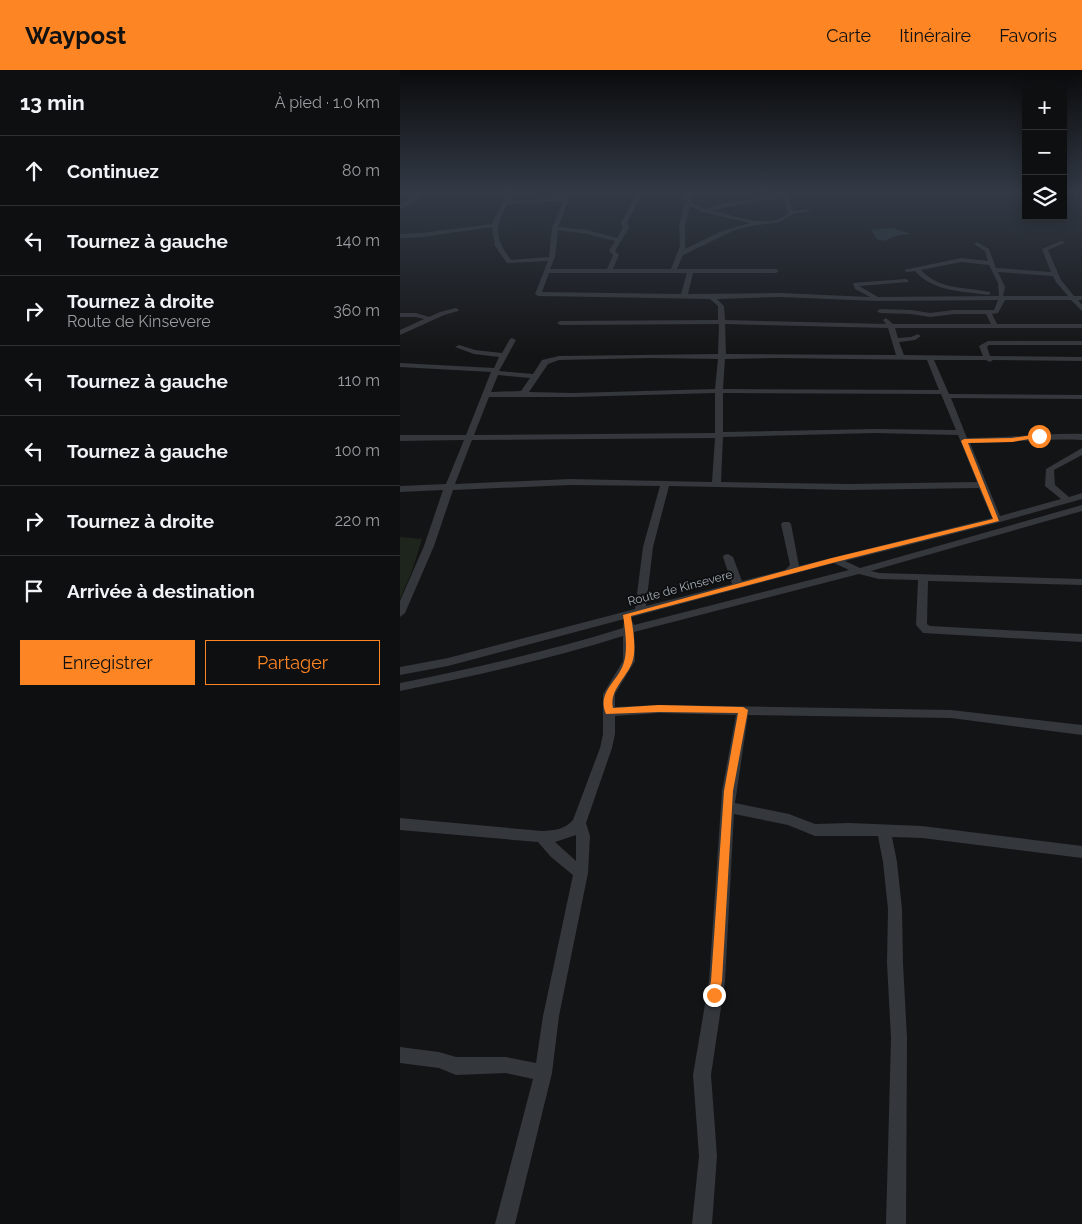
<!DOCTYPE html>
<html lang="fr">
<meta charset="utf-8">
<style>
body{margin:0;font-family:Raleway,sans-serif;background:#1c1d1e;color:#f1f3f6}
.controls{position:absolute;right:15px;top:15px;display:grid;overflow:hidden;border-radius:0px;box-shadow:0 2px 12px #0003}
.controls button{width:45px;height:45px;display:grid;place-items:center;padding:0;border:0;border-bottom:1px solid #2e2f30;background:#0e0f10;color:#f1f3f6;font:25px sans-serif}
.stop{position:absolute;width:15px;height:15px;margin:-11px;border:4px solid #fd8524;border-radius:50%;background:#fff}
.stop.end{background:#fd8524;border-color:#fff;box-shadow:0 1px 5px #0008}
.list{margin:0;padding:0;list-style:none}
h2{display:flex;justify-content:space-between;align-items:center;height:65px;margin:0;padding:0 20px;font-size:21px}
h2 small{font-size:16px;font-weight:400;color:#9b9c9f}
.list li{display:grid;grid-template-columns:32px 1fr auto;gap:15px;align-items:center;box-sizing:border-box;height:70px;padding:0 20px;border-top:1px solid #2e2f30}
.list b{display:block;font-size:19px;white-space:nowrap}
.list p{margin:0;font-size:16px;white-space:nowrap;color:#9b9c9f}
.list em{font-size:16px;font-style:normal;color:#9b9c9f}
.actions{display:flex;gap:10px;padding:15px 20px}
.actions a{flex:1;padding:11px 0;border:1px solid #fd8524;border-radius:0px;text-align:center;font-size:18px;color:#fd8524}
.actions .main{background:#fd8524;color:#111}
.icon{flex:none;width:28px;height:28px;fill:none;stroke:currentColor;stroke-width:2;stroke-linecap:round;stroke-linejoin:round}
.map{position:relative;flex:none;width:682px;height:1154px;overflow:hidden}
header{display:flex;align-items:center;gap:30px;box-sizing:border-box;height:70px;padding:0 25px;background:#fd8524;color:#111}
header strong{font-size:24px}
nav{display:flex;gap:28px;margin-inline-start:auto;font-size:18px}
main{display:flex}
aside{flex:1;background:#0e0f10}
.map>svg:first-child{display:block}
.green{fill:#1e251d}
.water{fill:#29363a}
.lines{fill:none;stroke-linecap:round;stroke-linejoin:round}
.minor{fill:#34373b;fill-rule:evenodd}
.route{fill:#fd8524}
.labels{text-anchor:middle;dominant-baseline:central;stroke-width:4;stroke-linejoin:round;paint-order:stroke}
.street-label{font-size:12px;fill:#a4aeb7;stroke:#0e0f10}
</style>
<header>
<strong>Waypost</strong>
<nav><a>Carte</a><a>Itinéraire</a><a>Favoris</a></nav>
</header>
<main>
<aside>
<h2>13 min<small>À pied · 1.0 km</small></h2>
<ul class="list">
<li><svg class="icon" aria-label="ahead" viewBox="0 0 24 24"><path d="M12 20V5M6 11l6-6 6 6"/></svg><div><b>Continuez</b></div><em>80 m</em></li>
<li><svg class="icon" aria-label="left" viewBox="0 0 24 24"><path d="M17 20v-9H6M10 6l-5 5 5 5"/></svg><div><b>Tournez à gauche</b></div><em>140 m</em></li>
<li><svg class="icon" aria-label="right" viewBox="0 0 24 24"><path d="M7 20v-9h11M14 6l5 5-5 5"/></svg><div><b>Tournez à droite</b><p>Route de Kinsevere</p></div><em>360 m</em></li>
<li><svg class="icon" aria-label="left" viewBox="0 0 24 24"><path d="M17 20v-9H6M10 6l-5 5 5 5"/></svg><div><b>Tournez à gauche</b></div><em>110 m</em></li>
<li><svg class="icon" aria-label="left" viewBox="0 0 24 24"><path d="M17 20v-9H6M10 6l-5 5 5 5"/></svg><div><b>Tournez à gauche</b></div><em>100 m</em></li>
<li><svg class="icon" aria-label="right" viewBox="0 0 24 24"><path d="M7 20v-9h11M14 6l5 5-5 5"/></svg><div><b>Tournez à droite</b></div><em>220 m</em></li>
<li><svg class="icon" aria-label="arrive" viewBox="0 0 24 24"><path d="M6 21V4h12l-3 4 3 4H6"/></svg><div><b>Arrivée à destination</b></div></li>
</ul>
<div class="actions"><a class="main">Enregistrer</a><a>Partager</a></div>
</aside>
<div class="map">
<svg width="682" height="1154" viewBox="0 0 682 1154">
<rect width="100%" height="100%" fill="#131415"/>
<path class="green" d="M0,467L22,469L12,501L0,529Z"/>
<path class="water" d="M492,158L511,164L499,165L483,171L477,169L471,160Z"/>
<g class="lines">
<path class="minor" d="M18,122H23L21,127L0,140V136L17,125Z
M107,122H112L108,131L164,128L166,122H207L171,124L158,157L187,160L217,168L223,158L221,153L238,122H243L227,153L229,158L215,181L219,185L213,199H271L280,176L279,156L287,122H292L290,132L305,139L324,133L372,127L380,125V122H385V124L389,127L393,141L408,139L411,141L393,144L380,152L351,156L335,160L283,185L277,199H376L379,201L376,203H293L288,224L380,223L470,227L455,219L453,213L506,209L509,211L508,212L459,216L478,227L599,226L598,213L589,195L561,192L521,200C539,220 566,217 590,222V224L588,225C562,221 534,222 515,201L507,202L504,200L561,188L588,191L585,181L574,174L577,172L589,179L596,198L651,202L642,179L661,171L666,172L648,180L661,210L674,226H682V230H678L682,235V241L671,230H605L598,243L592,244L597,254H682V258H495L498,268L511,267L518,264L521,266L515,270L499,272L504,285L583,286L579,276L588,271H682V275H589L587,277L590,286L682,287V291L593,290L590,292L586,290H534L549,324L682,325V329L551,328L567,368C606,368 644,363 682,364V370C644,368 607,373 570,373L600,446L661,429L645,416L646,399L682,378V385L654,400L655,415L669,427L682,423V429L600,452L445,491L460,498L682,435V441L471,501L479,503L682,509V515L528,511L527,554L530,556L682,564V572L523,563L516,555L518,510L479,509L459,504L234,562L235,591L215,624V637L259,635L551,640L682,655V665L551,648L348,645L335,733L389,744L415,754L449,753L522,756L682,776V788L522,768L492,767L497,792L502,839L503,893L507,968L506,1154H486L491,968L487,893L488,839L483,792L478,766H415L388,755L334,744L325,911L311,1005L317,1086L312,1154H292L299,1086L293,1005L309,911L322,721L336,645L259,643L215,646V664L212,678L186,753L190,766L188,803L159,946L152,1003L115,1154H95L133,1009L106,1003L56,1005L39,998L0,993V977L39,982L56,987H106L136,993L143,946L173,805L151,787L138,772L0,760V748L142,761C155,760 164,760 173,750L200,678L203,664V624L223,591V566C150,589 75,606 0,621V613C75,598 149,581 223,558L224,551H232L234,555L449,500L434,493L48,596L0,605V597L48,588L235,539L243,477L260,416L170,415L53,420L34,476L5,543L0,547V531L24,476L43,420L0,422V416L46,414L64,370L0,371V365H66L91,302L0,297V293L94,298L99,287L74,284L55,277L59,275L75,280L102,283L110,269L112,268L116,270L99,301L133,304L142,290L159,286L318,284L319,254L160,255L157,253L160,251L318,250V236L310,229L138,226L135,224L148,191L107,193L95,176L92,157L22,167L0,168V164L22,163L92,154ZM383,127L388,143C372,161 332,145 311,140ZM163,131L152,158L149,187L111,190C94,167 95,159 107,134ZM290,136L302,142L350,153L322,161L285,179V156ZM158,160L187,164L215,171L209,181L213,185L207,199H150L155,187ZM598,202L653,206L656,212L668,226H603L605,217ZM149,203H287L281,224L142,222ZM380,227L477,231L598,230L594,240H554L530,243L511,240L480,239L477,241L480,243L511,244L530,247L554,244H586L591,254H493L486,248L483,250L486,254L325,250L324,236L317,229ZM325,254L488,258L496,285L326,284ZM251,288L318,289L315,319L173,323L129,322L148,294L159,290ZM378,288L527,290L539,320L323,319L325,289ZM98,305L130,308L121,321L91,322ZM315,323V363L74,365L89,327H173ZM323,323L541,324L556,360L474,359L323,362ZM474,363L558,365L577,412L449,414L321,412L323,367ZM315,368L312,412L170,409L55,414L72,370ZM269,416L449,420L579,418L592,448L399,496L391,454L389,452H383L381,454L390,495L385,500L342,511L333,487L328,484L324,485L323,487L332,514L246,536L253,477ZM176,765V791L155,772Z
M56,238L59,240L58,241L44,245L0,265V260L24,249L16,247H0V243H16L29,247L40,242Z"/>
</g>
<linearGradient id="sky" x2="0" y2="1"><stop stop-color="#0a0b0c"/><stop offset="0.43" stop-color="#333a46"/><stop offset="1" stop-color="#333a46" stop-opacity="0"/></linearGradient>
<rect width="682" height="284" fill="url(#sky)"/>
<path class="route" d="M639,364L641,367L612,372L568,373L599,451L436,492L231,546C233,560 237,580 232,593C226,608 209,621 213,638L259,635L343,637L348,640L333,721L322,911L318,929L314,931L310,929L308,925L311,911L324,721L338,643L259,642L206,644C196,622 219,611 224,592C228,578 225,559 223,545L432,488L593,449L561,371L564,369L612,368Z"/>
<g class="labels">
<g class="street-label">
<text transform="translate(280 518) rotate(-15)">Route de Kinsevere</text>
</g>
</g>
</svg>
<div class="controls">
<button>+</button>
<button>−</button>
<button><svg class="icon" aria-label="layers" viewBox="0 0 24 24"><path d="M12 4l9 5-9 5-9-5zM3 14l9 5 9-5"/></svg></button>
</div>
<div class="stop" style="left:639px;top:366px"></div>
<div class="stop end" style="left:314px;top:925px"></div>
</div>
</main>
